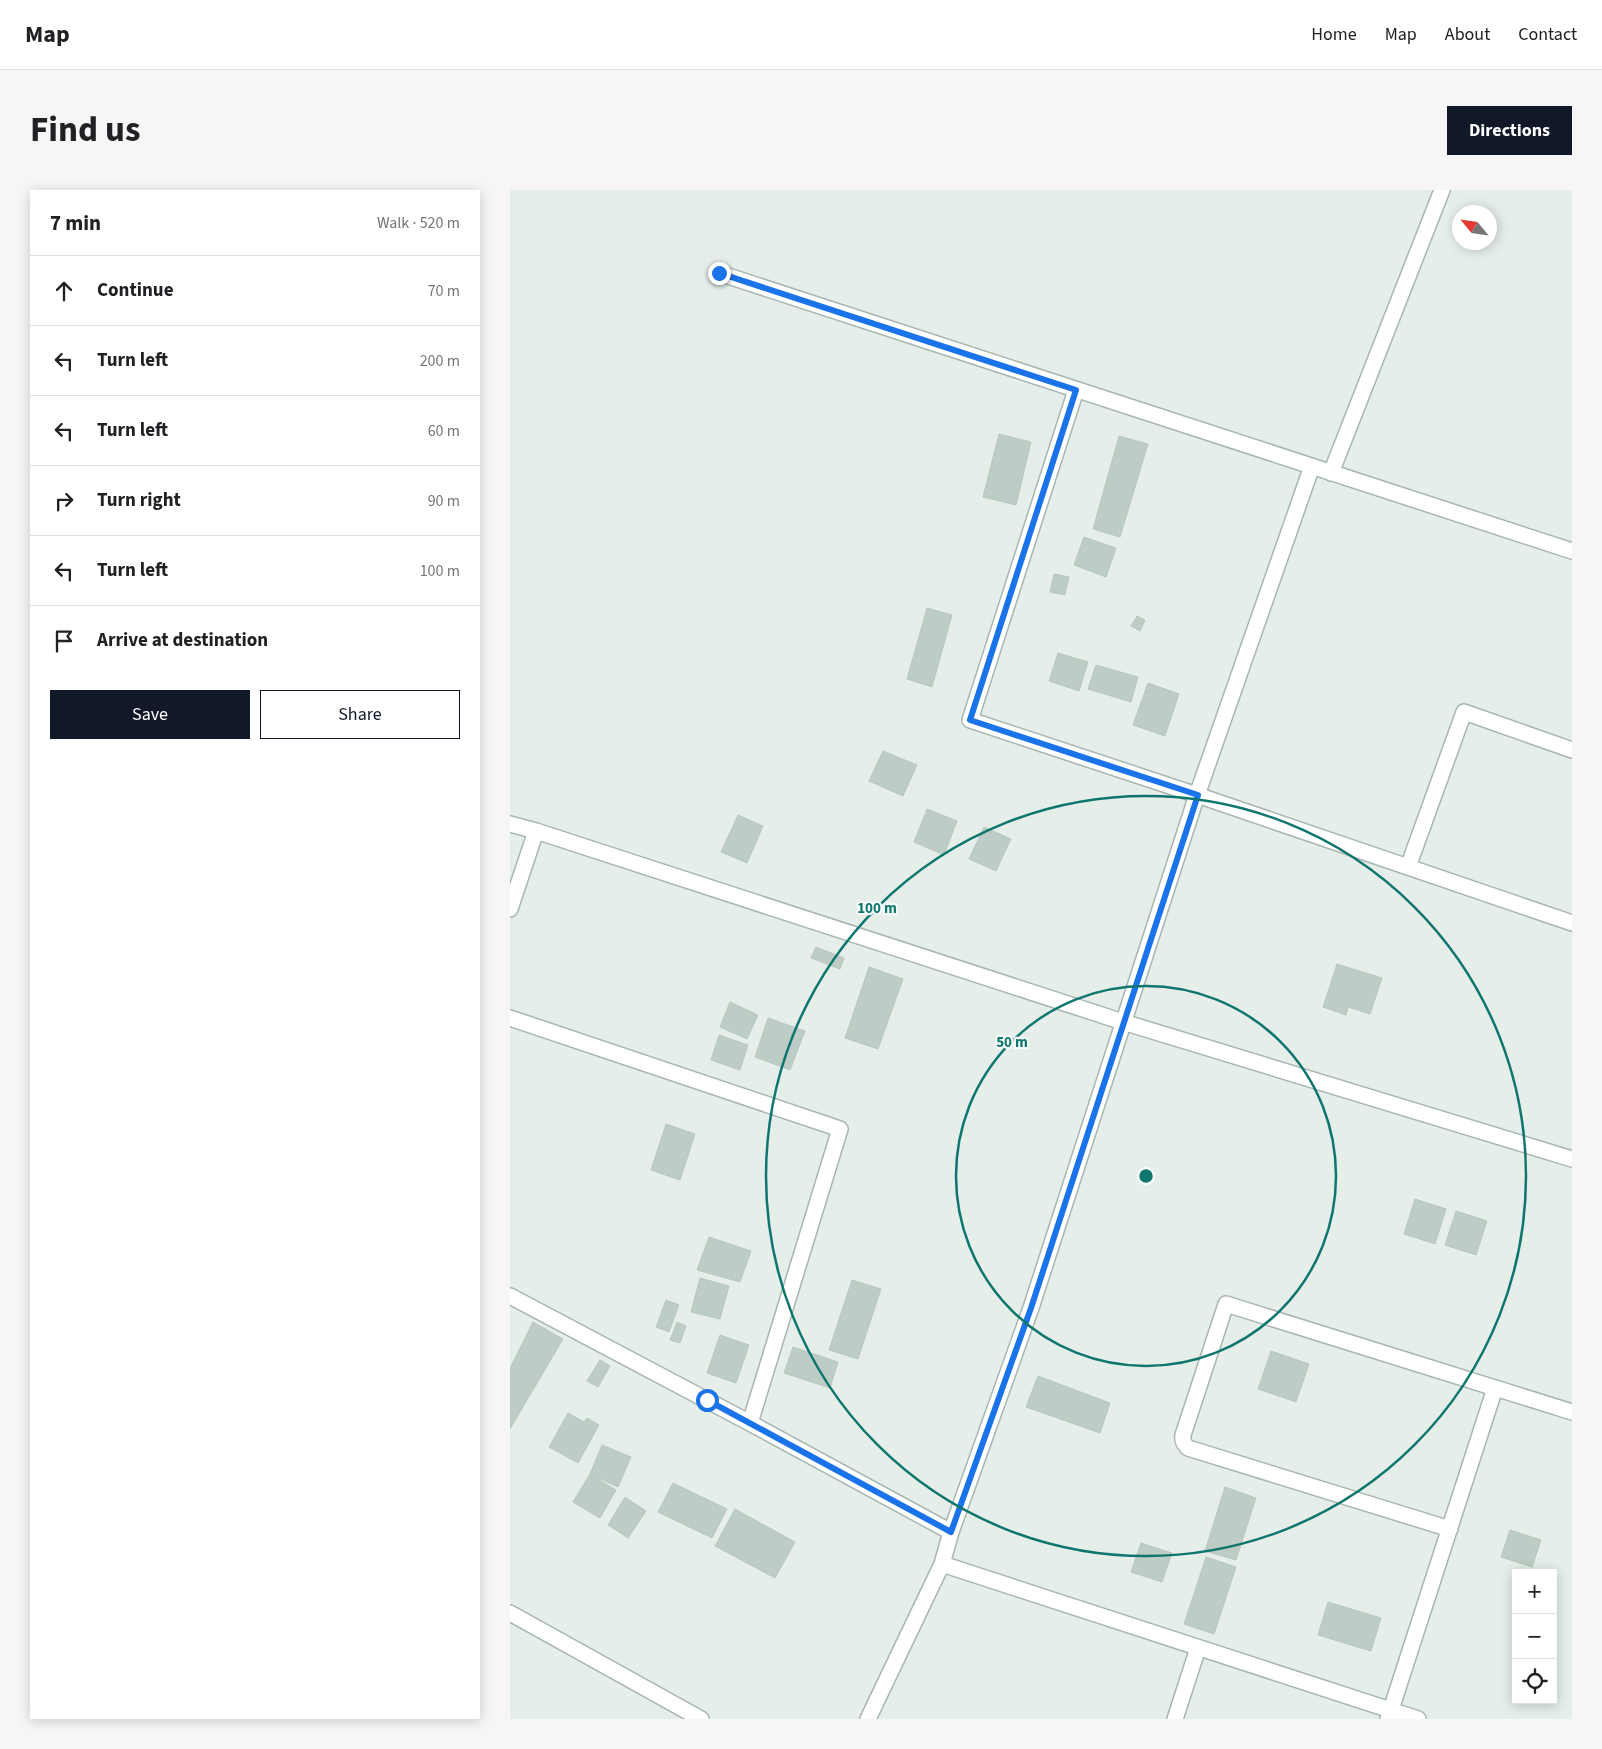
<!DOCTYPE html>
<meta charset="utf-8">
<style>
body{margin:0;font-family:"Source Sans 3",sans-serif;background:#f6f6f6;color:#202124}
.controls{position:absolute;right:15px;bottom:15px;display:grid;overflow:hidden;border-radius:0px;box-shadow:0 2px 12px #0003}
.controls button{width:45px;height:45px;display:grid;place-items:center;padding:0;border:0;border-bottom:1px solid #e0e0e0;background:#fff;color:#202124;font:25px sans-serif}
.compass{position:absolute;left:942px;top:15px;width:45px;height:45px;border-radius:50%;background:#fff;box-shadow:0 2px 12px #0003;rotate:299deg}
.stop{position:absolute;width:15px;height:15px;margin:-11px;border:4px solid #1a73e8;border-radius:50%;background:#fff}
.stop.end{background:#1a73e8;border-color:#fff;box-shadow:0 1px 5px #0008}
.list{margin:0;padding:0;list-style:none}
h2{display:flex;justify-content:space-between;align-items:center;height:65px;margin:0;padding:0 20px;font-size:21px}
h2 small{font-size:16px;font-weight:400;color:#757577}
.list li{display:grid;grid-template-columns:32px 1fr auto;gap:15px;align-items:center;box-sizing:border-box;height:70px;padding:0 20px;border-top:1px solid #e0e0e0}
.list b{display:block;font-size:19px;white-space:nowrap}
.list em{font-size:16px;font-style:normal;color:#757577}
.actions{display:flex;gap:10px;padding:15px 20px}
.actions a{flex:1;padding:11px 0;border:1px solid #111827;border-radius:0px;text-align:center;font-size:18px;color:#111827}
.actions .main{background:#111827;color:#fff}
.icon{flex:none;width:28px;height:28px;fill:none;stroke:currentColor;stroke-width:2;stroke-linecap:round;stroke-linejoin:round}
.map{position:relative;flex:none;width:1062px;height:1529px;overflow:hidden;border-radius:0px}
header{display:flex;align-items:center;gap:30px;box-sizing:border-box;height:70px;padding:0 25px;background:#fff;border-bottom:1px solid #e0e0e0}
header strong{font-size:24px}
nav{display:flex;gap:28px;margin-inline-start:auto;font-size:18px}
.intro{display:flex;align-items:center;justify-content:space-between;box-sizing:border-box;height:120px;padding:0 30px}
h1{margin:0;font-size:35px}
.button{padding:12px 22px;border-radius:0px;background:#111827;color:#fff;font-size:18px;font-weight:700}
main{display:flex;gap:30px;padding:0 30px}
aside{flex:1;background:#fff;border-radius:0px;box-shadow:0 2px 12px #0003}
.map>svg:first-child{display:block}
.building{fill:#bdccc4;stroke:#b7c8bf}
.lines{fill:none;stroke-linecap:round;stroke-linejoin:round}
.minor-casing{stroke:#a7b7af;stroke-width:18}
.minor{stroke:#fff;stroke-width:15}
.route{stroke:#1a73e8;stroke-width:6}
.ring{fill:none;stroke:#0f766e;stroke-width:2.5}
.centre{fill:#0f766e;stroke:#f6faf8;stroke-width:2.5}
.ring-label{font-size:15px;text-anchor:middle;font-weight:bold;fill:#0f766e;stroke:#f6faf8;stroke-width:4.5;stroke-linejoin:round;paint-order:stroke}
</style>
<header>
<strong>Map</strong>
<nav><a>Home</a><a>Map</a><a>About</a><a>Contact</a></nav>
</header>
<div class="intro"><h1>Find us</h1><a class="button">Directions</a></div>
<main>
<aside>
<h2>7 min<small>Walk · 520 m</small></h2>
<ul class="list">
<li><svg class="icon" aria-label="ahead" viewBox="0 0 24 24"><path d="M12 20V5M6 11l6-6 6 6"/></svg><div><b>Continue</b></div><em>70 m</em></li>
<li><svg class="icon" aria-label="left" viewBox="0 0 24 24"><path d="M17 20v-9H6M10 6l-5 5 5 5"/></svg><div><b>Turn left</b></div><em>200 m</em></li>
<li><svg class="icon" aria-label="left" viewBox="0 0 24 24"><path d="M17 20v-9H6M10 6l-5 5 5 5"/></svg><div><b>Turn left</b></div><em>60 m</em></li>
<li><svg class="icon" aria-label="right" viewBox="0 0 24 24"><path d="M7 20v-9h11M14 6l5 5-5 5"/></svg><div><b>Turn right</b></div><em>90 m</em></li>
<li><svg class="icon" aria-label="left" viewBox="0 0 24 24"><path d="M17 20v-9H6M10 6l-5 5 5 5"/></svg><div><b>Turn left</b></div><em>100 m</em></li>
<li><svg class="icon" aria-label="arrive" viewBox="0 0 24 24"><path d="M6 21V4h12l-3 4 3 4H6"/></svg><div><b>Arrive at destination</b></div></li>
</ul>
<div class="actions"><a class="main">Save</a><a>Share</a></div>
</aside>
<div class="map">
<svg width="1062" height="1529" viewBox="0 0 1062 1529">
<rect width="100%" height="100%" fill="#e5eee9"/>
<path class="building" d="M489,244L521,252L506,315L473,307Z
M609,246L638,254L610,347L583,339Z
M574,347L606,358L596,387L564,375Z
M544,384L559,387L555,405L540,402Z
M417,418L442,425L422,497L397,489Z
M627,426L635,430L630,441L621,436Z
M548,463L578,472L569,501L539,491Z
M586,475L628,487L621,512L578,499Z
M638,493L669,504L655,546L623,535Z
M373,561L407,575L393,606L359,591Z
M417,619L447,631L434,665L404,652Z
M228,625L253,636L237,673L211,662Z
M474,637L501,649L486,681L459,669Z
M306,757L334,768L330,779L301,768Z
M827,774L872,788L860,824L838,817L836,825L813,817Z
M359,777L393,789L368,859L335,848Z
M220,812L248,825L237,849L210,837Z
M258,828L295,841L280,880L245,867Z
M209,845L238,855L230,880L201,870Z
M156,934L185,944L170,990L141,980Z
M905,1009L936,1019L925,1054L894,1044Z
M946,1021L977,1031L966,1065L935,1055Z
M199,1047L241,1061L230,1092L187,1080Z
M190,1088L219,1096L210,1129L181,1122Z
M342,1090L371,1099L348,1169L319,1160Z
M156,1110L169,1115L159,1142L146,1137Z
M23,1132L53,1149L0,1239V1178Z
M167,1132L176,1136L170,1153L160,1150Z
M210,1145L239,1155L226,1193L197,1183Z
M283,1157L328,1172L320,1198L274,1183Z
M761,1161L799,1174L786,1212L748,1199Z
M90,1170L100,1176L88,1197L77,1191Z
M528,1186L600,1213L590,1243L516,1217Z
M58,1223L74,1232L77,1228L89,1235L68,1273L39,1257Z
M92,1255L121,1267L108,1297L80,1284Z
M80,1284L106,1300L90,1328L63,1312Z
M163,1293L217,1319L202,1348L148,1322Z
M715,1297L746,1308L726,1370L695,1361Z
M115,1307L136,1321L118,1348L98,1335Z
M225,1319L285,1352L265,1388L205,1356Z
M1000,1340L1031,1350L1022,1377L991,1367Z
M631,1353L662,1363L652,1392L621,1382Z
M696,1367L726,1377L704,1444L674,1434Z
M818,1412L871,1428L861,1461L808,1445Z"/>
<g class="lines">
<defs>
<path id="minor" d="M209,83L1062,361
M566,200L460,530L687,605L1062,733
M821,283L932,0
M0,634L26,641L613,832L1062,969
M898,677L954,522L1062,560
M0,719L26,641
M0,828L330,939L240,1233
M0,1106L240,1233L441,1342
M940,1339L678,1258C674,1254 672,1251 673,1245L716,1114L1062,1222
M432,1374L908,1529
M0,1423L191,1529
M358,1529L432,1374L441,1342L521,1118L687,605L802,276
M665,1529L688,1458
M878,1529L985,1198"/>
</defs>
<use href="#minor" class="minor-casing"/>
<use href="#minor" class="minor"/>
</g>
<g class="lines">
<path class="route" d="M197,1210L441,1342L521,1118L688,605L460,530L566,200L209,83"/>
</g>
<g class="ring">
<circle cx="636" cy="986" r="190"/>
<circle cx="636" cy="986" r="380"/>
</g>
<circle cx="636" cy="986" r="8" class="centre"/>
<g class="ring-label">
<text x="367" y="723">100 m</text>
<text x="502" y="857">50 m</text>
</g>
</svg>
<div class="controls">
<button>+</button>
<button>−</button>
<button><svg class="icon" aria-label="locate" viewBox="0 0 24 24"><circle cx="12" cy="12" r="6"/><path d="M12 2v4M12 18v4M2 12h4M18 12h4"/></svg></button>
</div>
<svg class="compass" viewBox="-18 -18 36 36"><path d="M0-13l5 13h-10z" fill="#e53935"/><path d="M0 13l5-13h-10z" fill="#757577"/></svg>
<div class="stop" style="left:197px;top:1210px"></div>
<div class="stop end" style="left:209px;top:83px"></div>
</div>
</main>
